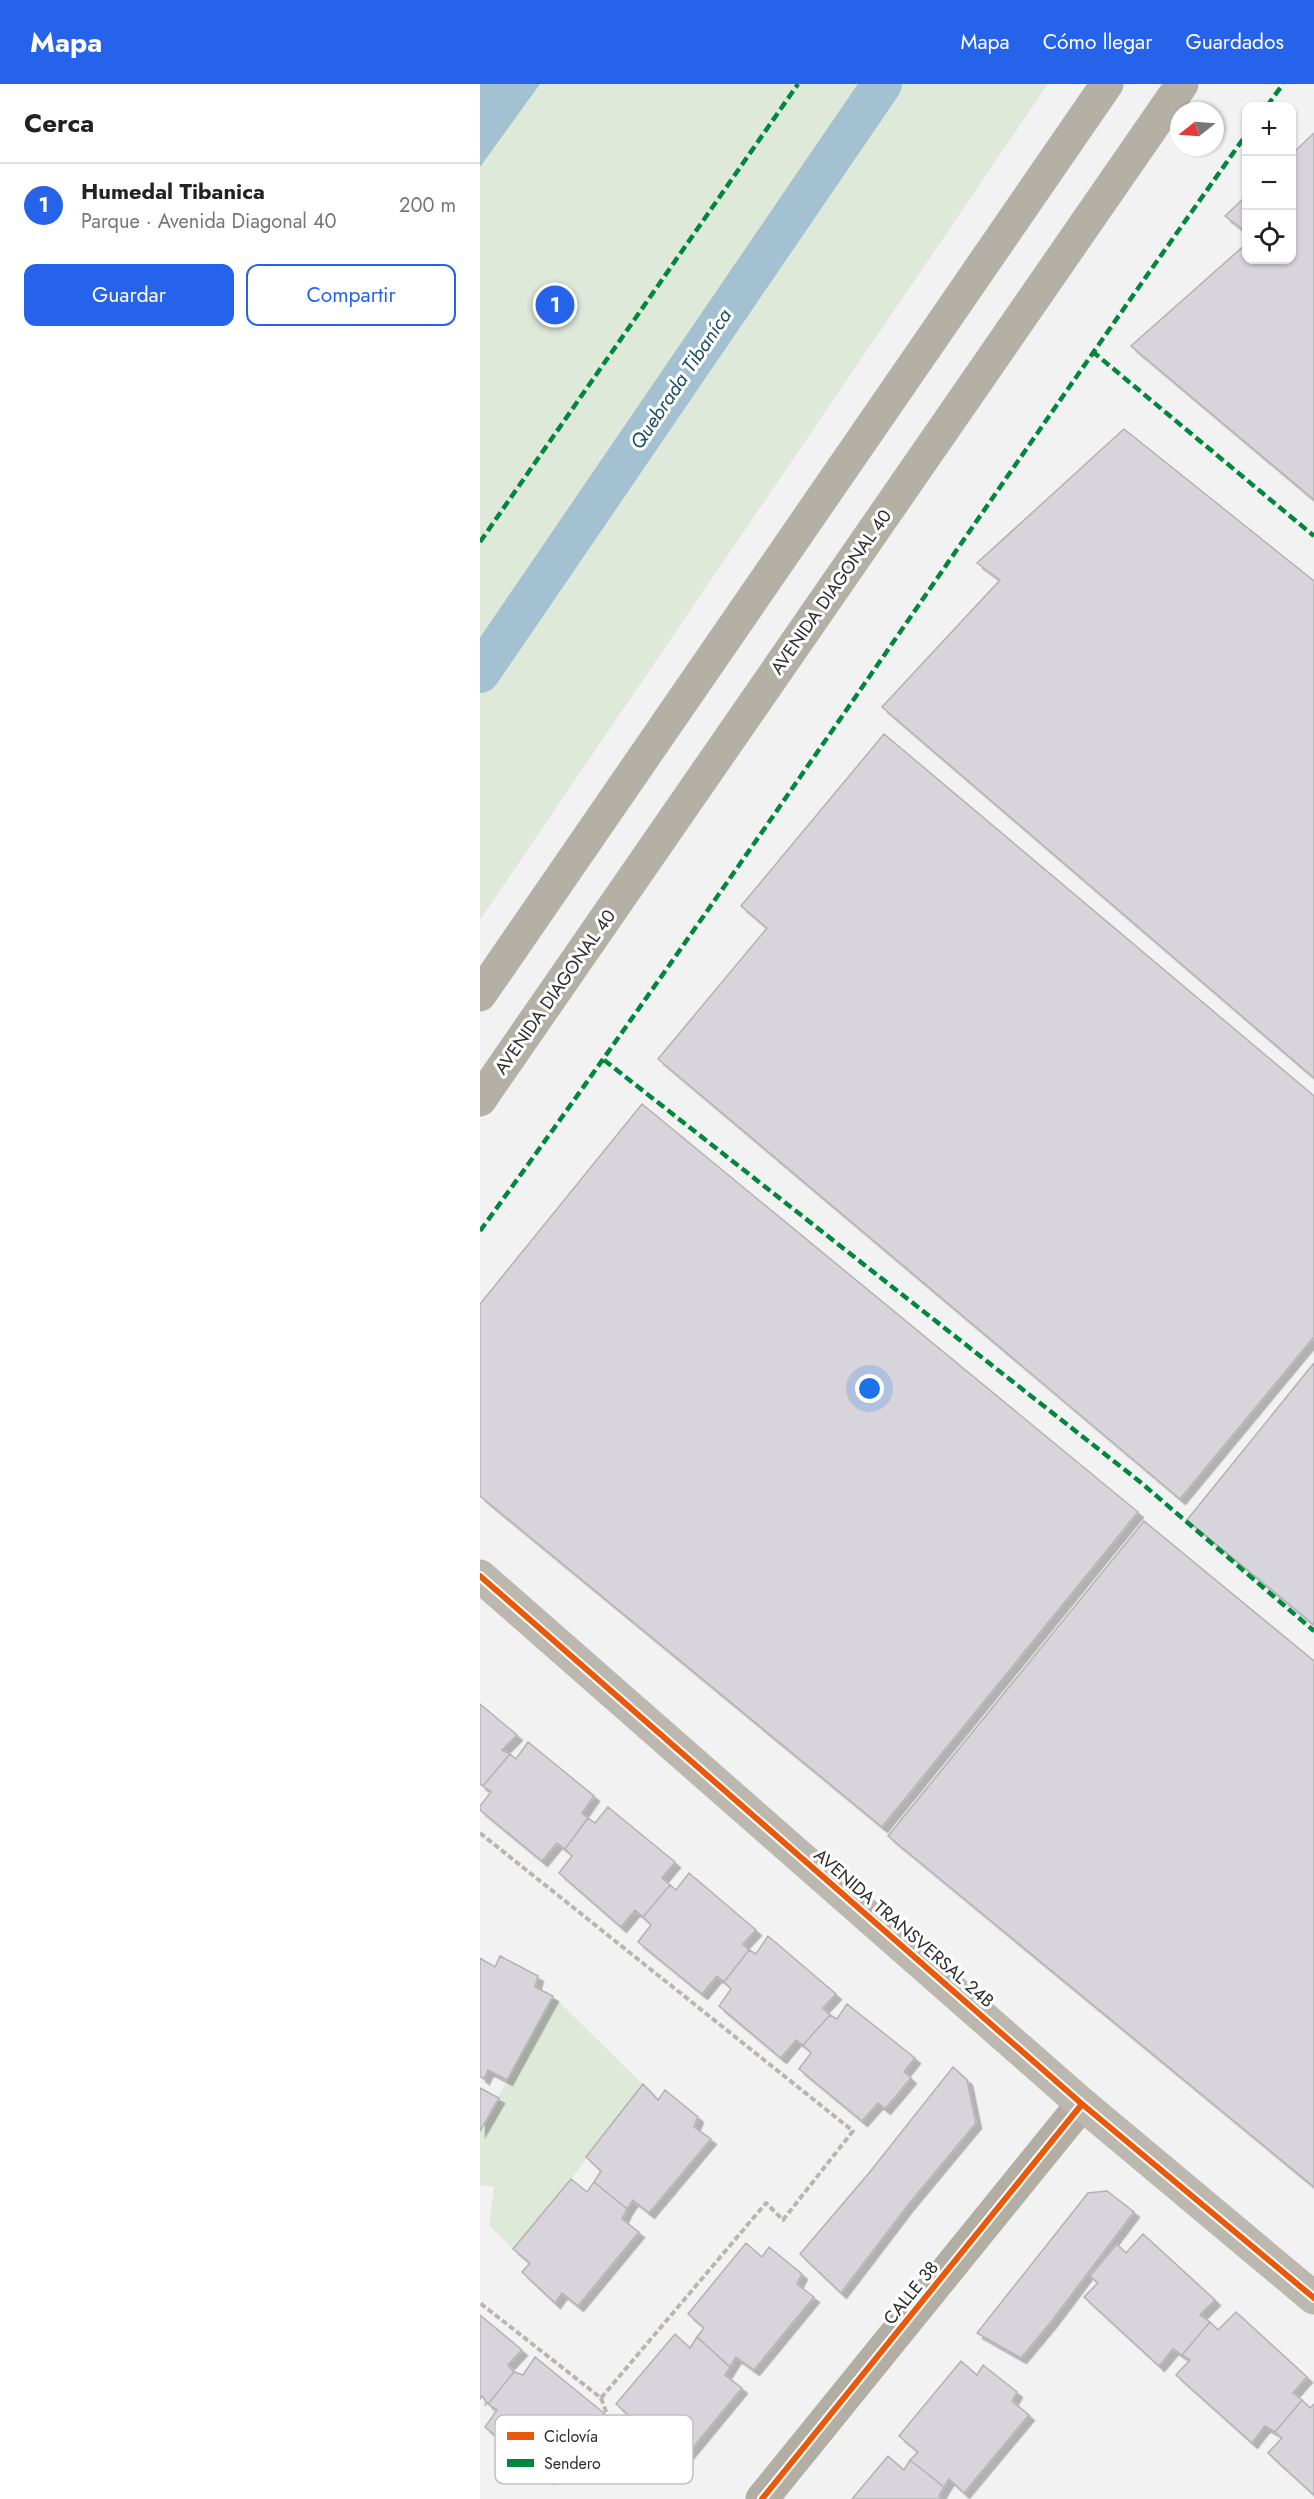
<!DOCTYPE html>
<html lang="es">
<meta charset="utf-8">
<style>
body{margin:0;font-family:Jost,sans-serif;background:#f6f6f6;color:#222}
.controls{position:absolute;right:18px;top:18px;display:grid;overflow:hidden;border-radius:12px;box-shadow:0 2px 4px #0004}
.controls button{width:54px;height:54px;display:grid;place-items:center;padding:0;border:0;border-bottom:2px solid #e0e0e0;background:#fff;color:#222;font:30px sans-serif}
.compass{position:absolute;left:690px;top:18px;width:54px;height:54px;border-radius:50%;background:#fff;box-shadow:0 2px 4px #0004;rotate:253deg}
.you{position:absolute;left:390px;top:1305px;width:21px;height:21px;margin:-15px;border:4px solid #fff;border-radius:50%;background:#1a73e8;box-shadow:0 0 0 9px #1a73e833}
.badge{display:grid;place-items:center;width:39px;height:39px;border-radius:50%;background:#2563eb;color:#fff;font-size:20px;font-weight:700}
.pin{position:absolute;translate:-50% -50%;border:3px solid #fff;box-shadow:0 2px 6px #0006}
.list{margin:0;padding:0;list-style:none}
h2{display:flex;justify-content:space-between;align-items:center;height:78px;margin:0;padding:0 24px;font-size:26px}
h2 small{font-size:20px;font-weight:400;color:#767676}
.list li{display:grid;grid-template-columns:39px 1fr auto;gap:18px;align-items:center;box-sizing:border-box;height:84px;padding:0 24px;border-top:2px solid #e0e0e0}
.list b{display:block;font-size:22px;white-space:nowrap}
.list p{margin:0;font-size:20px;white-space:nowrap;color:#767676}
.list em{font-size:20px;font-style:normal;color:#767676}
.actions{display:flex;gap:12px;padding:18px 24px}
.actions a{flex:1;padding:14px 0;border:2px solid #2563eb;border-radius:12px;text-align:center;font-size:21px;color:#2563eb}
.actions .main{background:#2563eb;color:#fff}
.icon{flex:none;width:33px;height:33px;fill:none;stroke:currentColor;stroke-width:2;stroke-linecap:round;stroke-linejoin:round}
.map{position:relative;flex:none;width:834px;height:2415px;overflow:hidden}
header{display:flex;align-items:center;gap:36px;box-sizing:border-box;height:84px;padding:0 30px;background:#2563eb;color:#fff}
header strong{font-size:28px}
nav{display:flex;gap:33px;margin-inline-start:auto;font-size:21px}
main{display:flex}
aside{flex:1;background:#fff}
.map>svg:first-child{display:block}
.green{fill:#dfe9da}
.water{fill:#a4c1d1}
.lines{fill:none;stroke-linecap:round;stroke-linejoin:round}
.canal{stroke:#a4c1d1;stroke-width:40}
.building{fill:#d8d4dc;stroke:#b3b2b3;stroke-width:1.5;filter:url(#shadow)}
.path{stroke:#b9b6b2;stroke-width:4;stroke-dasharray:6 3;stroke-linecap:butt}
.street{stroke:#b3aea4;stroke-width:33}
.secondary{stroke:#bcb7af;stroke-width:33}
.primary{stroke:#b4b0a5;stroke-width:33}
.quiet{stroke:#00873e;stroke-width:4.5;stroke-dasharray:9 4.5;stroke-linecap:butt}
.cycleway-casing{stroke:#fff;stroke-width:10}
.cycleway{stroke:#e8590c;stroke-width:6}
.labels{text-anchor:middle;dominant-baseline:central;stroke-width:6;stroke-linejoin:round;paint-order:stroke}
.street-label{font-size:18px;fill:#2e2d2e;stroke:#fff}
.water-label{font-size:20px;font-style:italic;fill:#1a4f67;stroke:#fff}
.key{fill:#fff;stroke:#c0c0c0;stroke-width:1.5}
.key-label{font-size:16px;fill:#2e2d2e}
</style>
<header>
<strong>Mapa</strong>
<nav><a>Mapa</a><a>Cómo llegar</a><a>Guardados</a></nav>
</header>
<main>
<aside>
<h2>Cerca<small></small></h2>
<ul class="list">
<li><span class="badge">1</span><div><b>Humedal Tibanica</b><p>Parque · Avenida Diagonal 40</p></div><em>200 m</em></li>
</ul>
<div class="actions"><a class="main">Guardar</a><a>Compartir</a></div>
</aside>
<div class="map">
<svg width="834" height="2415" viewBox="0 0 834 2415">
<defs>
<filter id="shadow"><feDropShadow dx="5.5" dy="5.5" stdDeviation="0" flood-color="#0004"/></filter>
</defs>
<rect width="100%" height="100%" fill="#f3f2f3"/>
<path class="green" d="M0,0H568L0,836Z
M73,1912L163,2000L91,2095L33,2165L9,2141L14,2103L0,2101V2047Z"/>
<path class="water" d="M0,0H60L0,83Z"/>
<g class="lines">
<path class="canal" d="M0,589L402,0"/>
</g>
<path class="building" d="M834,49V416L651,262L766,160V176H812V70Z
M766,112V148L745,132Z
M644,345L834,497V994L402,623L520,496L497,479Z
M404,650L834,1012V1253L700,1415L178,975L287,844L261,822Z
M162,1020L658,1428L402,1743L0,1412V1220Z
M834,1279V1541L707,1436Z
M664,1437L834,1577V2103L408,1752Z
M0,1620L37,1651L22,1666L30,1670L3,1702L0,1700Z
M48,1658L114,1712L102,1729L108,1734L85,1765L77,1759L62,1777L0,1726V1722L11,1708L3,1702L30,1670L36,1675Z
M128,1723L195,1778L182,1794L190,1801L163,1833L155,1826L141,1843L79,1789L92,1772L85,1765L108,1734L115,1739Z
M209,1789L276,1846L263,1860L269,1866L244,1898L237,1892L222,1910L158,1858L171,1841L163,1833L190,1801L196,1806Z
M288,1852L356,1910L343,1924L350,1931L323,1961L316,1956L301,1974L239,1922L251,1905L244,1898L269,1866L276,1870Z
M20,1872L58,1892L55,1903L73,1912L27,1996L8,1986L4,1995L0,1992V1874L15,1883Z
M367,1920L435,1974L424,1988L431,1994L405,2025L398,2019L382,2037L319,1985L331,1969L323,1961L350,1931L357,1935Z
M473,1983L487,1996L496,2039L428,2121L361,2209L320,2170L389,2089Z
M163,2000L178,2016L185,2006L218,2033L214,2043L231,2055L169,2129L153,2116L147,2125L114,2098L121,2087L106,2073Z
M0,2004L19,2014L0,2047Z
M91,2095L107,2108L114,2098L147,2125L142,2135L159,2148L98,2222L82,2209L75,2219L42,2188L50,2179L33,2165Z
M627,2107L654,2128L571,2238L541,2274L497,2249L608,2109Z
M663,2150L735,2216L720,2231L730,2238L702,2271L693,2265L679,2282L604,2213L618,2199L610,2192L637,2160L646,2169Z
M266,2159L282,2173L289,2163L322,2190L317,2200L334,2213L274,2286L256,2273L250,2283L217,2253L224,2244L208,2230Z
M756,2228L827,2293L813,2309L822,2316L795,2348L785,2342L772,2359L696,2291L710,2276L702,2271L730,2238L738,2246Z
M0,2231L42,2266L28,2281L34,2288L8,2320L2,2312L0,2315Z
M195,2250L210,2264L217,2253L250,2283L245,2291L262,2304L202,2377L185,2364L178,2374L145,2344L153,2335L136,2320Z
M55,2273L125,2330L110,2345L119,2351L91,2383L84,2377L69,2395L5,2343L17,2326L8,2320L34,2288L43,2291Z
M481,2277L497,2291L503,2281L537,2308L532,2317L549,2331L484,2409L469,2395L464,2403L430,2376L438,2368L419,2352Z
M822,2316L830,2324L834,2320V2411L788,2369L802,2354L795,2348Z
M408,2372L424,2386L430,2376L464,2403L459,2412L462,2415H372Z"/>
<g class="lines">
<path class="path" d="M0,1749L373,2047L303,2136L286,2119L121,2314L0,2219
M121,2314L145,2379"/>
<path class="street" d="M282,2415L602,2020"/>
<path class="secondary" d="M0,1492L602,2020L834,2214"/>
<path class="primary" d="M0,911L627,0
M0,1016L702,0"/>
<path class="quiet" d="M787,22L803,0
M612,267L834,452
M0,458L318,0
M124,976L659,1397L834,1547
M0,1147C262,786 508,414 766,51"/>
<defs>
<path id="cycleway" d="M0,1492L602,2020L834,2214
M282,2415L602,2020"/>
</defs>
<use href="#cycleway" class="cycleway-casing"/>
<use href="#cycleway" class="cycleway"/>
</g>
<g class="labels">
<g class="street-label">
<text transform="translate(351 508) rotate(-55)">AVENIDA DIAGONAL 40</text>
<text transform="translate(75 908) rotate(-55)">AVENIDA DIAGONAL 40</text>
<text transform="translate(424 1844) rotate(41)">AVENIDA TRANSVERSAL 24B</text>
<text transform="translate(431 2209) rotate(-51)">CALLE 38</text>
</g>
<g class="water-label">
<text transform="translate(201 295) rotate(-56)">Quebrada Tibaníca</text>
</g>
</g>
<rect x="15" y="2331" width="198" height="69" rx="9" class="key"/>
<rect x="27" y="2348" width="27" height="8" fill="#e8590c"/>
<rect x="27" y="2375" width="27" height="8" fill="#00873e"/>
<g class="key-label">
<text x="64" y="2358">Ciclovía</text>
<text x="64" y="2385">Sendero</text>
</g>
</svg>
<div class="controls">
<button>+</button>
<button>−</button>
<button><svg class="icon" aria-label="locate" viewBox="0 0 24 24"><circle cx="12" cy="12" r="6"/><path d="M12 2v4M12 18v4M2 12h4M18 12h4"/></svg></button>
</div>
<svg class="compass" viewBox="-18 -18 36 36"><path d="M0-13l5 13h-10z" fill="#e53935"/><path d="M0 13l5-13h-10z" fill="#767676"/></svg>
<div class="you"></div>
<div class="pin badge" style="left:75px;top:221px">1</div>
</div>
</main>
